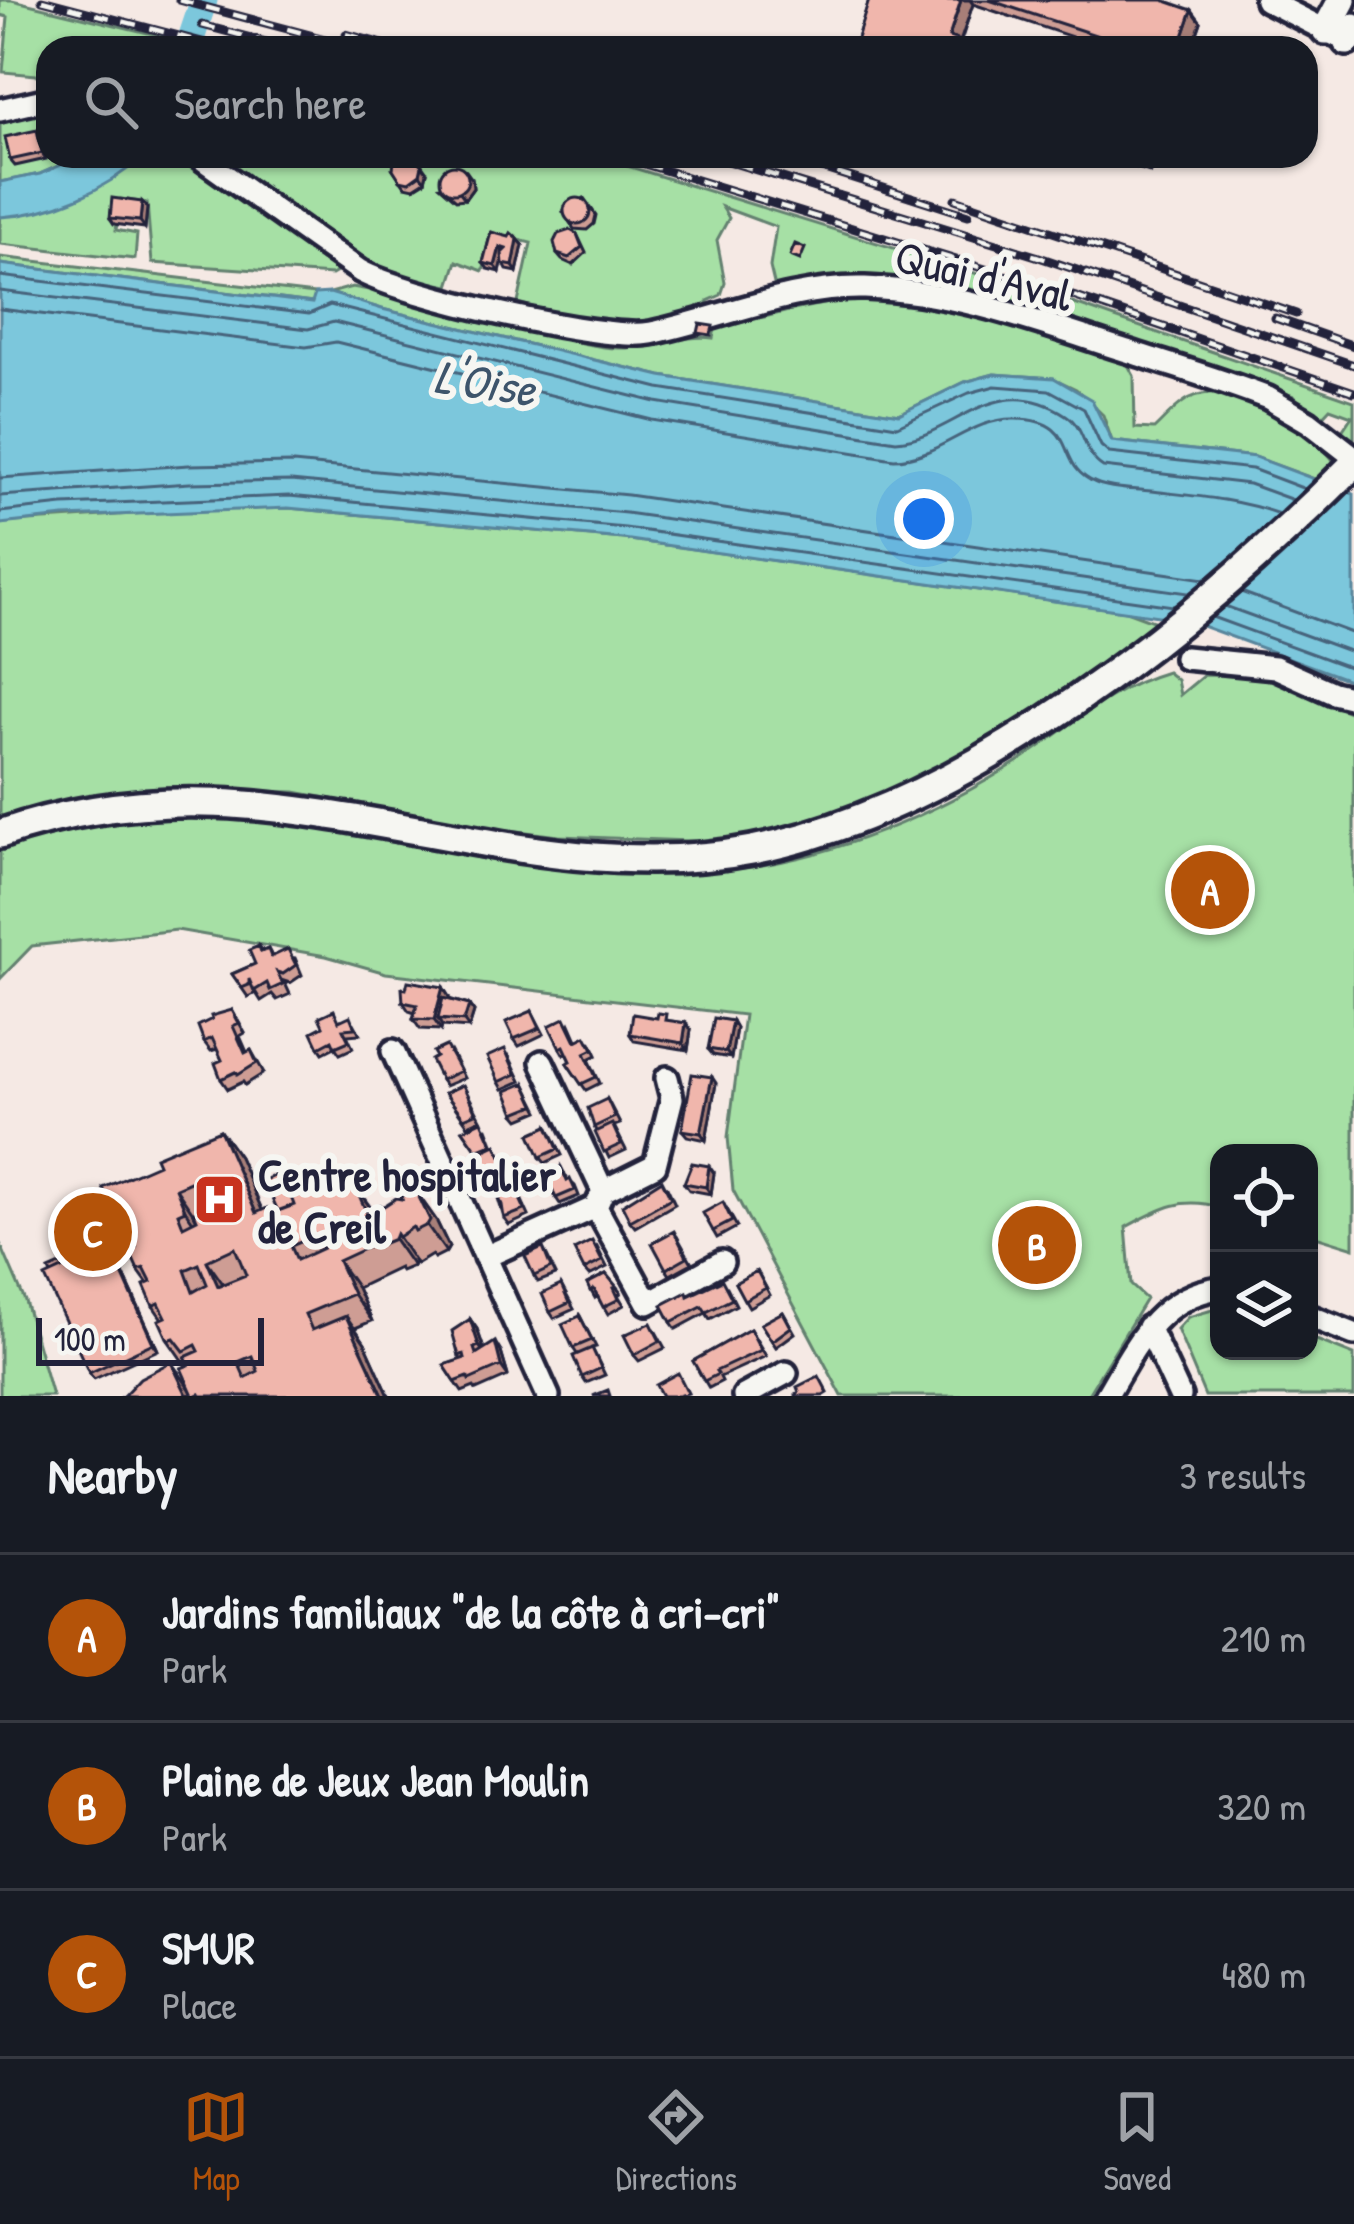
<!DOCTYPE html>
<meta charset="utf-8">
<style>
body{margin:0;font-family:"Patrick Hand",sans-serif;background:#242831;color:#f1f3f6}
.controls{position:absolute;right:36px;bottom:36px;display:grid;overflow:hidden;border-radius:24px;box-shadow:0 3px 9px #0004}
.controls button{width:108px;height:108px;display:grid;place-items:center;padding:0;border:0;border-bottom:3px solid #363941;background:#171b24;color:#f1f3f6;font:60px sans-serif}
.scale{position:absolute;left:36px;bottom:30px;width:228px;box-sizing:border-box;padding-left:12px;border:6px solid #22223b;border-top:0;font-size:33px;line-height:42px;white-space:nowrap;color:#22223b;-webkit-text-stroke:9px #f6f6f2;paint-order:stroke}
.you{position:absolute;left:924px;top:519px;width:42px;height:42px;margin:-30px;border:9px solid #fff;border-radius:50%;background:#1a73e8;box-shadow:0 0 0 18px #1a73e833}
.badge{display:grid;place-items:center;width:78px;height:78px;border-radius:50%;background:#b45309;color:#fff;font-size:39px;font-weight:700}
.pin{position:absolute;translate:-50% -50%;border:6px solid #fff;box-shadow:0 3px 12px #0006}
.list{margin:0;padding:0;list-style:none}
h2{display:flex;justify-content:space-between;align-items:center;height:156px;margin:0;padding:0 48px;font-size:51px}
h2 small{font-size:39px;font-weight:400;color:#9ea1a6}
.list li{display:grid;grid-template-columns:78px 1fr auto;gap:36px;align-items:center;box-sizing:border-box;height:168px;padding:0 48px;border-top:3px solid #363941}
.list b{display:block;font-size:45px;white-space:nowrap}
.list p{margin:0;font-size:39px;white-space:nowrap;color:#9ea1a6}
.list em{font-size:39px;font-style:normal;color:#9ea1a6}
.icon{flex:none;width:66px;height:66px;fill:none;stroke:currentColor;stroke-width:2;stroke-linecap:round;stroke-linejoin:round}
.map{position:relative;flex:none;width:1354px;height:1396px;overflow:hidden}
.search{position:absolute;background:#171b24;box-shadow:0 3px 9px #0004;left:36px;right:36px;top:36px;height:132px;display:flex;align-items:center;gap:30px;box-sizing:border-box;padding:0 42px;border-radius:36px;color:#9ea1a6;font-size:45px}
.sheet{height:660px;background:#171b24}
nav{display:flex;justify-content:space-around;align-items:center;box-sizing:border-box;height:168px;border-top:3px solid #363941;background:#171b24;font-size:33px;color:#9ea1a6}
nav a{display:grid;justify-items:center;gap:6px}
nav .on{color:#b45309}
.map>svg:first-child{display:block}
.green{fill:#a6e0a5;stroke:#648170;stroke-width:3}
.water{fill:#7cc7dc;stroke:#58859c;stroke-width:3}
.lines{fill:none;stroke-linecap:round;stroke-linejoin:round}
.shore{stroke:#46647b;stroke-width:3}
.river{stroke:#7cc7dc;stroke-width:27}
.minor-casing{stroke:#22223b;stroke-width:30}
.major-casing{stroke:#22223b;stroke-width:36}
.minor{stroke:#f6f6f2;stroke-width:21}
.major{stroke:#f6f6f2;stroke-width:27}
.rail-casing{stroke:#22223b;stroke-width:9}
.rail{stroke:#f6f6f2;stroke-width:4.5;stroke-dasharray:14;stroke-linecap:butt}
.wall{fill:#ce9d94;stroke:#22223b;stroke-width:3}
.shaded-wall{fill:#a87f78;stroke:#22223b;stroke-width:3}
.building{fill:#f0b6ac;stroke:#22223b;stroke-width:3;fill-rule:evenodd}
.labels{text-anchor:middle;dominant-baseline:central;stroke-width:12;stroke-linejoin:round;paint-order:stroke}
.street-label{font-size:45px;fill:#22223b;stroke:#f6f6f2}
.poi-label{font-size:45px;font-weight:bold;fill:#22223b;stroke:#f6f6f2;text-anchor:start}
.water-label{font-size:48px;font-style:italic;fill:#3d546b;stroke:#f6f6f2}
</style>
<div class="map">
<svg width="1354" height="1396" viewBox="0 0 1354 1396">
<rect width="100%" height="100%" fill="#f5e9e4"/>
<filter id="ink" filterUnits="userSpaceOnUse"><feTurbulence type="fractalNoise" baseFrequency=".00833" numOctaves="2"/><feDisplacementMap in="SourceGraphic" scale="24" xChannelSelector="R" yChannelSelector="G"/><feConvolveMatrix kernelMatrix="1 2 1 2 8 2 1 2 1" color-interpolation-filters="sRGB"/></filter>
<g filter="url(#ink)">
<path class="green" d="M0,0H12L173,39L171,48H48V76L3,72L8,17L0,15Z
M48,108V156H82L40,174L0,182V118Z
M130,156H595L1072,303L1354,401V448L1338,437L1352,416L1330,408L1317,422L1294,396L1063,320L941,289L936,278L930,276L913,287L775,288L770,267L776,227L722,207L729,218L717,240L725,283L721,295L708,301L703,311C631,338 589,323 518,303L531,243L495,234L483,271L457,261L449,286L371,271L327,233L276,198L269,200L265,211L278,226L342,269L332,275L152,263L147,203L121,199L116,230L137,234L135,259L0,244V217Z
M0,257L315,294L313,303L0,264Z
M352,287C437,301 518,334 604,347C642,353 682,333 713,338L715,329C759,319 805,304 850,301C944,296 1041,330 1127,363L1134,376L1135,428L1154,429C1165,419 1177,404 1190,398C1238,377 1309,427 1336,464L1320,481L1255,457L1112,441L1103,415L1076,389L1053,378L994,374L965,382L899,414L661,376L382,309L330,293Z
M288,508L623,539L1126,611L1161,624L1007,734L857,812L742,843L559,836L476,826L295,792L183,789L103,795L0,825V523L191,510Z
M1167,672L1177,680L1180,695L1204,675L1267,677L1354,714V1248L1309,1234V1153H1219V1207C1181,1196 1160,1209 1126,1227L1131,1285L1146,1299L1087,1396H842L733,1190L728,1137L744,1015L386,973L326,956L177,930L32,946L0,979V849C55,829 118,812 177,812C365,812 546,889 734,869C835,858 936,814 1020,760C1072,726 1106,690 1167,672Z
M0,1243L25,1301L52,1396H0Z
M1219,1308V1351H1309V1337L1354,1355V1396H1205L1177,1329L1188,1317Z"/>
<path class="water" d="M82,156H143C105,191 52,214 0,217V182L40,174Z
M0,264L312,303L315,294L330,293L382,309L661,376L899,414L965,382L994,374L1054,378L1092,400L1112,441L1255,457L1354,494V682L1186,620L623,539L288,508L64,517L0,524Z"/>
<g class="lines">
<path class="shore" d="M0,276L309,314L330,305L659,388L897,426L969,393L995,386L1049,390L1084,409L1101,446L1109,453L1252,469L1305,489
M0,291L308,329L334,322L656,402L896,441C954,438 993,368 1066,415C1086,428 1082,454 1103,467L1249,484L1293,500
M0,309L306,347L336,342L652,420L894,459C938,459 971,417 1016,419C1082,420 1053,466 1096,483C1113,490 1134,489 1151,491C1195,496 1237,499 1279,514
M0,478L189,465L293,463L628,495L1205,579
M0,496L190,483L291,481L626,513L1188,593
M0,512L63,505L289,496L625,528L1173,606
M1241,592L1354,634
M1225,606L1354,653
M1212,617L1354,669"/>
<path class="river" d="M188,48L204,0"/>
<defs>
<path id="minor" d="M1266,0L1337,36
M0,110L48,99
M198,156L360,271C403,295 604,342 651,333C723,318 790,286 865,288C954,291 1037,322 1121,349C1170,365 1220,379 1268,398L1309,422L1354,457
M1185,658L1275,667L1333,693L1354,698
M393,1051L548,1396
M542,1062L603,1191
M596,1207L648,1303L722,1262
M485,1257L596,1207L603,1191L655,1165L672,1098L667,1078
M1309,1316L1354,1334
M1148,1327L1180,1396
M744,1396L786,1373
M1106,1396C1135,1347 1157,1297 1219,1288"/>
<path id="major" d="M1326,30L1342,0
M1347,41L1354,28
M0,834C176,773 324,815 500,845C582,859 670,866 752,850C972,807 1199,620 1354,464"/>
</defs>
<use href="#minor" class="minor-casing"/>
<use href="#major" class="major-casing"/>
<use href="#minor" class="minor"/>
<use href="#major" class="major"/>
<defs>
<path id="rail" d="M42,0L225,48
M179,0L359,48
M202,25L289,48
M346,34L398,48
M619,156L1076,297L1354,392
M711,156L1036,256L1354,365
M784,156L968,215
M955,199L1296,314
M1275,318L1354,346"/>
</defs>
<use href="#rail" class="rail-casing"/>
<use href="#rail" class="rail"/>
</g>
<path class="wall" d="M869,0H1163L1201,22L1192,48H1105L973,4L961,41L854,48Z
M41,136L46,159L15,166L10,160Z
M1102,156H1156L1150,172Z
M393,169L427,172L425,181L414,188L405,186Z
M472,179L473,188L465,199L456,200L440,186Z
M584,198L596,215L594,224L587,230L574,229L563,212Z
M142,202L147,208L145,228L114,224L110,218Z
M491,232L523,245L517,272L507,270L502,260L500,272L488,269L483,263Z
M577,234L586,253L573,265L562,260L557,254Z
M259,946L263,951L268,949L272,956L295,958L302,975L290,983L284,981L290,994L277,1000L272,994L261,1001L256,993L248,997L232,974L255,964Z
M443,987L449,997V999L469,1005L474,1012L469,1028L442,1026L441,1030L420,1029L413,1019L415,1013L409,1011L403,1002Z
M232,1010L245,1033L240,1036L247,1052L251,1050L264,1073L245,1085L243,1082L228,1089L221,1079L222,1060L217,1049L211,1051L204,1042Z
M532,1011L544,1034L519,1046L514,1039Z
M341,1020L354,1023L360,1034L347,1035L353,1048L340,1054L335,1047L323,1053L319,1047Z
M670,1021L686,1023L691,1030L688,1050L634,1041L630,1034Z
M732,1021L736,1028L731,1058L713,1055L708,1049Z
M570,1024L577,1040L591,1042L597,1055L589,1059L600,1083L586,1090L567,1063L571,1061L567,1053L564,1055L560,1048Z
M451,1052L464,1078L445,1086L441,1080Z
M509,1056L521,1081L503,1089L499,1082Z
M525,1083L539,1111L520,1119L515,1113Z
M716,1083L706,1140L687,1136L682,1130Z
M463,1085L481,1119L468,1125L445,1093Z
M607,1099L620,1124L614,1126L626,1150L609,1158L594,1127Z
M548,1126L562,1155L545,1163L540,1157Z
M487,1128L494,1146L500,1152L529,1216L509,1225L504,1218L495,1188L475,1155L479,1153L463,1130Z
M220,1130L239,1157L262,1210L270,1214L278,1211L295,1195L313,1194L355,1186L371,1208L381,1207L417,1193L436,1220L449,1247L446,1252L434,1258L432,1255L417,1264L415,1262L413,1266L401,1271L399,1268L357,1288L372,1321L355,1328L365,1343L389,1396H123L171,1362L188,1386L186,1366L168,1340L162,1319L153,1306L148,1284L138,1270L132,1249L124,1237L116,1215L112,1208L158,1164Z
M561,1167L568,1180L575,1186L579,1196L560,1204L556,1198Z
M714,1173L711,1194L689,1190L684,1183Z
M667,1187L675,1204L635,1227L630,1221Z
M94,1209L158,1350L94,1379L89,1373L90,1252Z
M727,1209L737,1227L717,1238L713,1231Z
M678,1238L692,1263L670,1275L666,1269Z
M597,1247L607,1267L589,1276L584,1270Z
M543,1248L556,1275L538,1282L534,1276Z
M757,1271L770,1295L749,1307L735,1283Z
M606,1274L621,1293L618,1295L624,1305L608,1314L597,1296L595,1298L587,1284Z
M561,1285L574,1309L554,1318L550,1312Z
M727,1287L736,1305L710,1319L706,1313L676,1329L671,1322L688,1296Z
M783,1312L795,1333L776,1347L761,1324Z
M580,1316L596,1347L592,1348L605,1375L586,1383L582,1377L577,1354L573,1348Z
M470,1319L477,1329L484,1349L501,1352L508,1376L476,1390L474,1387L462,1392L444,1365L461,1360L459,1356Z
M750,1329L766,1356L720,1377L722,1381L709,1388L693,1361Z
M655,1330L665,1348L639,1361L634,1355Z"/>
<path class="shaded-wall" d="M961,0H970L973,4L958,48L949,37Z
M1192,10L1201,22L1192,48H1179Z
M37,130L41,136L46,159L42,153Z
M1142,156H1156L1150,172L1141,159Z
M422,165L427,172L425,181L420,174Z
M467,172L472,179L473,188L465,199L460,192Z
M142,202L147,208L145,228L140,221Z
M518,239L523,245L517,272L513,266Z
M500,247L504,254L500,272L495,266Z
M443,987L449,997L444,1020L438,1019L442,1026L441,1030L434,1020Z
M469,1005L474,1012L469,1028L464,1021Z
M732,1021L736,1028L731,1058L726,1052Z
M686,1023L691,1030L688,1050L683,1043Z
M712,1077L716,1083L706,1140L701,1133Z
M220,1130L239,1157L275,1240L256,1213Z
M709,1166L714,1173L711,1194L706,1187Z
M348,1179L360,1196L355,1186L374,1213L385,1238L351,1188Z
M176,1188L195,1216L204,1237L185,1210Z
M417,1193L436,1220L449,1247L446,1252L427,1225Z
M396,1234L415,1262L413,1266L394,1239Z
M107,1240L111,1247L158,1350L153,1343Z
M207,1261L226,1288L218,1286Z
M338,1261L357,1288L372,1321L353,1294Z
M346,1316L365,1343L389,1396H383Z
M470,1319L477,1329L486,1355L479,1346Z
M495,1342L501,1352L508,1376L501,1366Z
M171,1362L190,1389L194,1396H187Z"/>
<path class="building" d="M869,0H961L949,37L981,48H854Z
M989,0H1163L1192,10L1179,48H1135Z
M37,130L42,153L10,160L5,137Z
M401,156H415L422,165L420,174L409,182L400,180L393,169L394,161Z
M440 179a14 14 0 1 1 28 0a14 14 0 1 1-28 0Z
M564 211a13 13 0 1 1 26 0a13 13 0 1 1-26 0Z
M112,198L142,202L140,221L110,218Z
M570,230L577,234L582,247L569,258L557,254L554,242L558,234Z
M491,232L509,237L511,233L518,239L513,266L503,264L502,253L506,249L500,247L495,266L483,263Z
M795,244L805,248L800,260L790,256Z
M700,324L713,326L711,335L698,333Z
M259,946L261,952L268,949L271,957L288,949L296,965L283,974L277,972L283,984L270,990L267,983L254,991L249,979V985L242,988L232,974L255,964L249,950Z
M408,981L443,987L434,1020L413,1019L417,1005L403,1002L402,988L406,989Z
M443,998L469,1005L464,1021L438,1019Z
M232,1010L239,1023L233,1026L245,1053L251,1050L257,1063L238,1075L236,1072L221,1079L215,1063L222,1060L212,1038L204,1042L198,1026L212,1019L211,1016Z
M334,1010L339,1021L350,1016L355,1028L343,1029L349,1041L335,1047L332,1040L319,1047L312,1032L323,1026L319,1017Z
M532,1011L540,1028L514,1039L506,1022Z
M658,1013L666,1014L665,1020L686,1023L683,1043L630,1034L633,1014L657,1018Z
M565,1018L576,1041L586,1036L593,1049L585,1053L596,1077L581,1084L567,1063L571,1061L564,1046L560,1048L549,1026Z
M714,1018L732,1021L726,1052L708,1049Z
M446,1046L460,1071L441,1080L431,1060L436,1057L433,1052Z
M505,1049L516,1074L499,1082L487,1057Z
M692,1074L712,1077L701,1133L682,1130Z
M525,1083L535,1105L515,1113L506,1091Z
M463,1085L476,1113L464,1118L445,1093Z
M607,1099L615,1117L594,1127L588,1108Z
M482,1121L492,1144L477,1150L463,1130Z
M612,1124L621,1144L604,1152L595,1132Z
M548,1126L558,1149L540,1157L530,1134Z
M220,1130L256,1213L267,1208L269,1214L294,1205L291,1197L300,1194L295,1183L303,1180L310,1195L348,1179L351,1188L355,1186L366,1211L380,1205L381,1208L396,1198L402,1199L401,1196L413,1191L417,1193L430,1220L427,1225L415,1231L413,1227L398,1237L396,1234L394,1239L382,1244L381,1241L338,1261L353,1294L305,1314L312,1330L346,1316L383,1396H201L200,1394L195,1396H123L140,1378L171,1362L187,1395L192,1393L181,1368L189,1365L185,1357L199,1351L196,1345L184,1351L174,1338L168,1340L159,1320L166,1317L159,1303L153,1306L144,1285L151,1282L144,1268L138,1270L129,1250L136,1247L130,1234L124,1237L114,1216L121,1213L118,1206L112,1208L103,1188L158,1164L155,1157ZM204,1176L218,1210L212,1213L209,1205L194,1212L197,1219L183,1226L178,1213L185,1210L176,1188ZM317,1235L323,1248L297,1260L291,1246ZM235,1248L246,1275L218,1286L207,1261ZM199,1264L207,1284L193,1292L185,1270ZM252,1356L258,1371L245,1378L238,1362Z
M496,1145L509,1174L491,1182L475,1155Z
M692,1163L709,1166L706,1187L684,1183Z
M561,1167L567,1181L570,1179L575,1190L556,1198L545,1174Z
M283,1172L295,1196L291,1197L294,1205L278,1211L264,1180Z
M662,1180L671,1198L630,1221L622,1205Z
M512,1181L525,1210L504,1218L502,1205L495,1189Z
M723,1202L732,1221L713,1231L703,1213Z
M92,1206L109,1243L107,1240L96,1245L99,1252L51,1274L49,1270L90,1252L73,1214Z
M674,1231L687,1257L666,1269L652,1243Z
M107,1240L153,1343L89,1373L45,1277L99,1252L96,1245Z
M592,1241L602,1261L584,1270L574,1250Z
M543,1248L551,1268L534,1276L525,1256Z
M757,1271L766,1288L744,1300L735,1283Z
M606,1274L617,1287L614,1288L619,1299L603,1307L594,1289L590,1291L587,1284Z
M722,1280L732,1299L706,1312L702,1306L671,1322L662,1305L687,1292L688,1296Z
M561,1285L569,1303L550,1312L542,1294Z
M783,1312L791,1327L772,1341L761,1324Z
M580,1316L592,1340L573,1348L562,1324Z
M470,1319L479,1346L474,1348L476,1354L495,1342L501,1366L469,1380L468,1377L455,1382L444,1365L465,1358L464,1354L459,1356L452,1331Z
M651,1323L660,1341L634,1355L624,1335Z
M750,1329L761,1350L716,1371L718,1374L704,1381L693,1361Z
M592,1348L601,1368L582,1377L573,1356Z
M678,1373L688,1393L679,1396H662L656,1385Z
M819,1376L828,1393L823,1396H796V1394L799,1392L797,1387Z
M608,1390L610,1396H593Z"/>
</g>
<defs>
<symbol id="hospital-square" viewBox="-11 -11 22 22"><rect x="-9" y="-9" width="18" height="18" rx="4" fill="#c8321e" stroke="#f6f6f2"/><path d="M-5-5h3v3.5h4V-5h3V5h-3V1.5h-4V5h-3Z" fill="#fff"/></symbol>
</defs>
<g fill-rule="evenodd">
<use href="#hospital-square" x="190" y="1170" width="59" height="59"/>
</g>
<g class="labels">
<g class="street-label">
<text transform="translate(984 275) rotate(13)">Quai d'Aval</text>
</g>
<g class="poi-label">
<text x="258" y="1174">Centre hospitalier<tspan x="258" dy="52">de Creil</tspan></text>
</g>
<g class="water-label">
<text transform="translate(485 382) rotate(8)">L'Oise</text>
</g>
</g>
</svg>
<div class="controls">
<button><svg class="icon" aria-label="locate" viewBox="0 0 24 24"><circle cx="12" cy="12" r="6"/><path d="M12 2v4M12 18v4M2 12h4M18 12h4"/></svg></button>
<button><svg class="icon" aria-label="layers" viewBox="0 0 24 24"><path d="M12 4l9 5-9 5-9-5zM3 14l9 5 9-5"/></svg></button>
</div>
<div class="scale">100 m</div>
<div class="you"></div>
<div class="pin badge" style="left:1210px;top:890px">A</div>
<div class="pin badge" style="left:1037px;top:1245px">B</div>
<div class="pin badge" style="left:93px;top:1232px">C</div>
<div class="search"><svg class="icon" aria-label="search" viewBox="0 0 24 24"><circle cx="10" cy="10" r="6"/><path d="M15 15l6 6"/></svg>Search here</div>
</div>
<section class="sheet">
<h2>Nearby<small>3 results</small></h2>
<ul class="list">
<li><span class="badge">A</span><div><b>Jardins familiaux &quot;de la côte à cri-cri&quot;</b><p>Park</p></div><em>210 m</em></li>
<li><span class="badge">B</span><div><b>Plaine de Jeux Jean Moulin</b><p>Park</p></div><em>320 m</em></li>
<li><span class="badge">C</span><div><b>SMUR</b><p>Place</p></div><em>480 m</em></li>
</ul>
</section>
<nav>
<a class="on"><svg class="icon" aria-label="map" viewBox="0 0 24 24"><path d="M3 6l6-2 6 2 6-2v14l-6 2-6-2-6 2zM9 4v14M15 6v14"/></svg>Map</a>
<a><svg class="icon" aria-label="directions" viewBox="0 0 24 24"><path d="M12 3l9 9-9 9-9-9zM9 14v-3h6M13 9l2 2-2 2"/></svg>Directions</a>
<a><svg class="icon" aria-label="saved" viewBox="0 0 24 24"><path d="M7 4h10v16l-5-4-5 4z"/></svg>Saved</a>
</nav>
